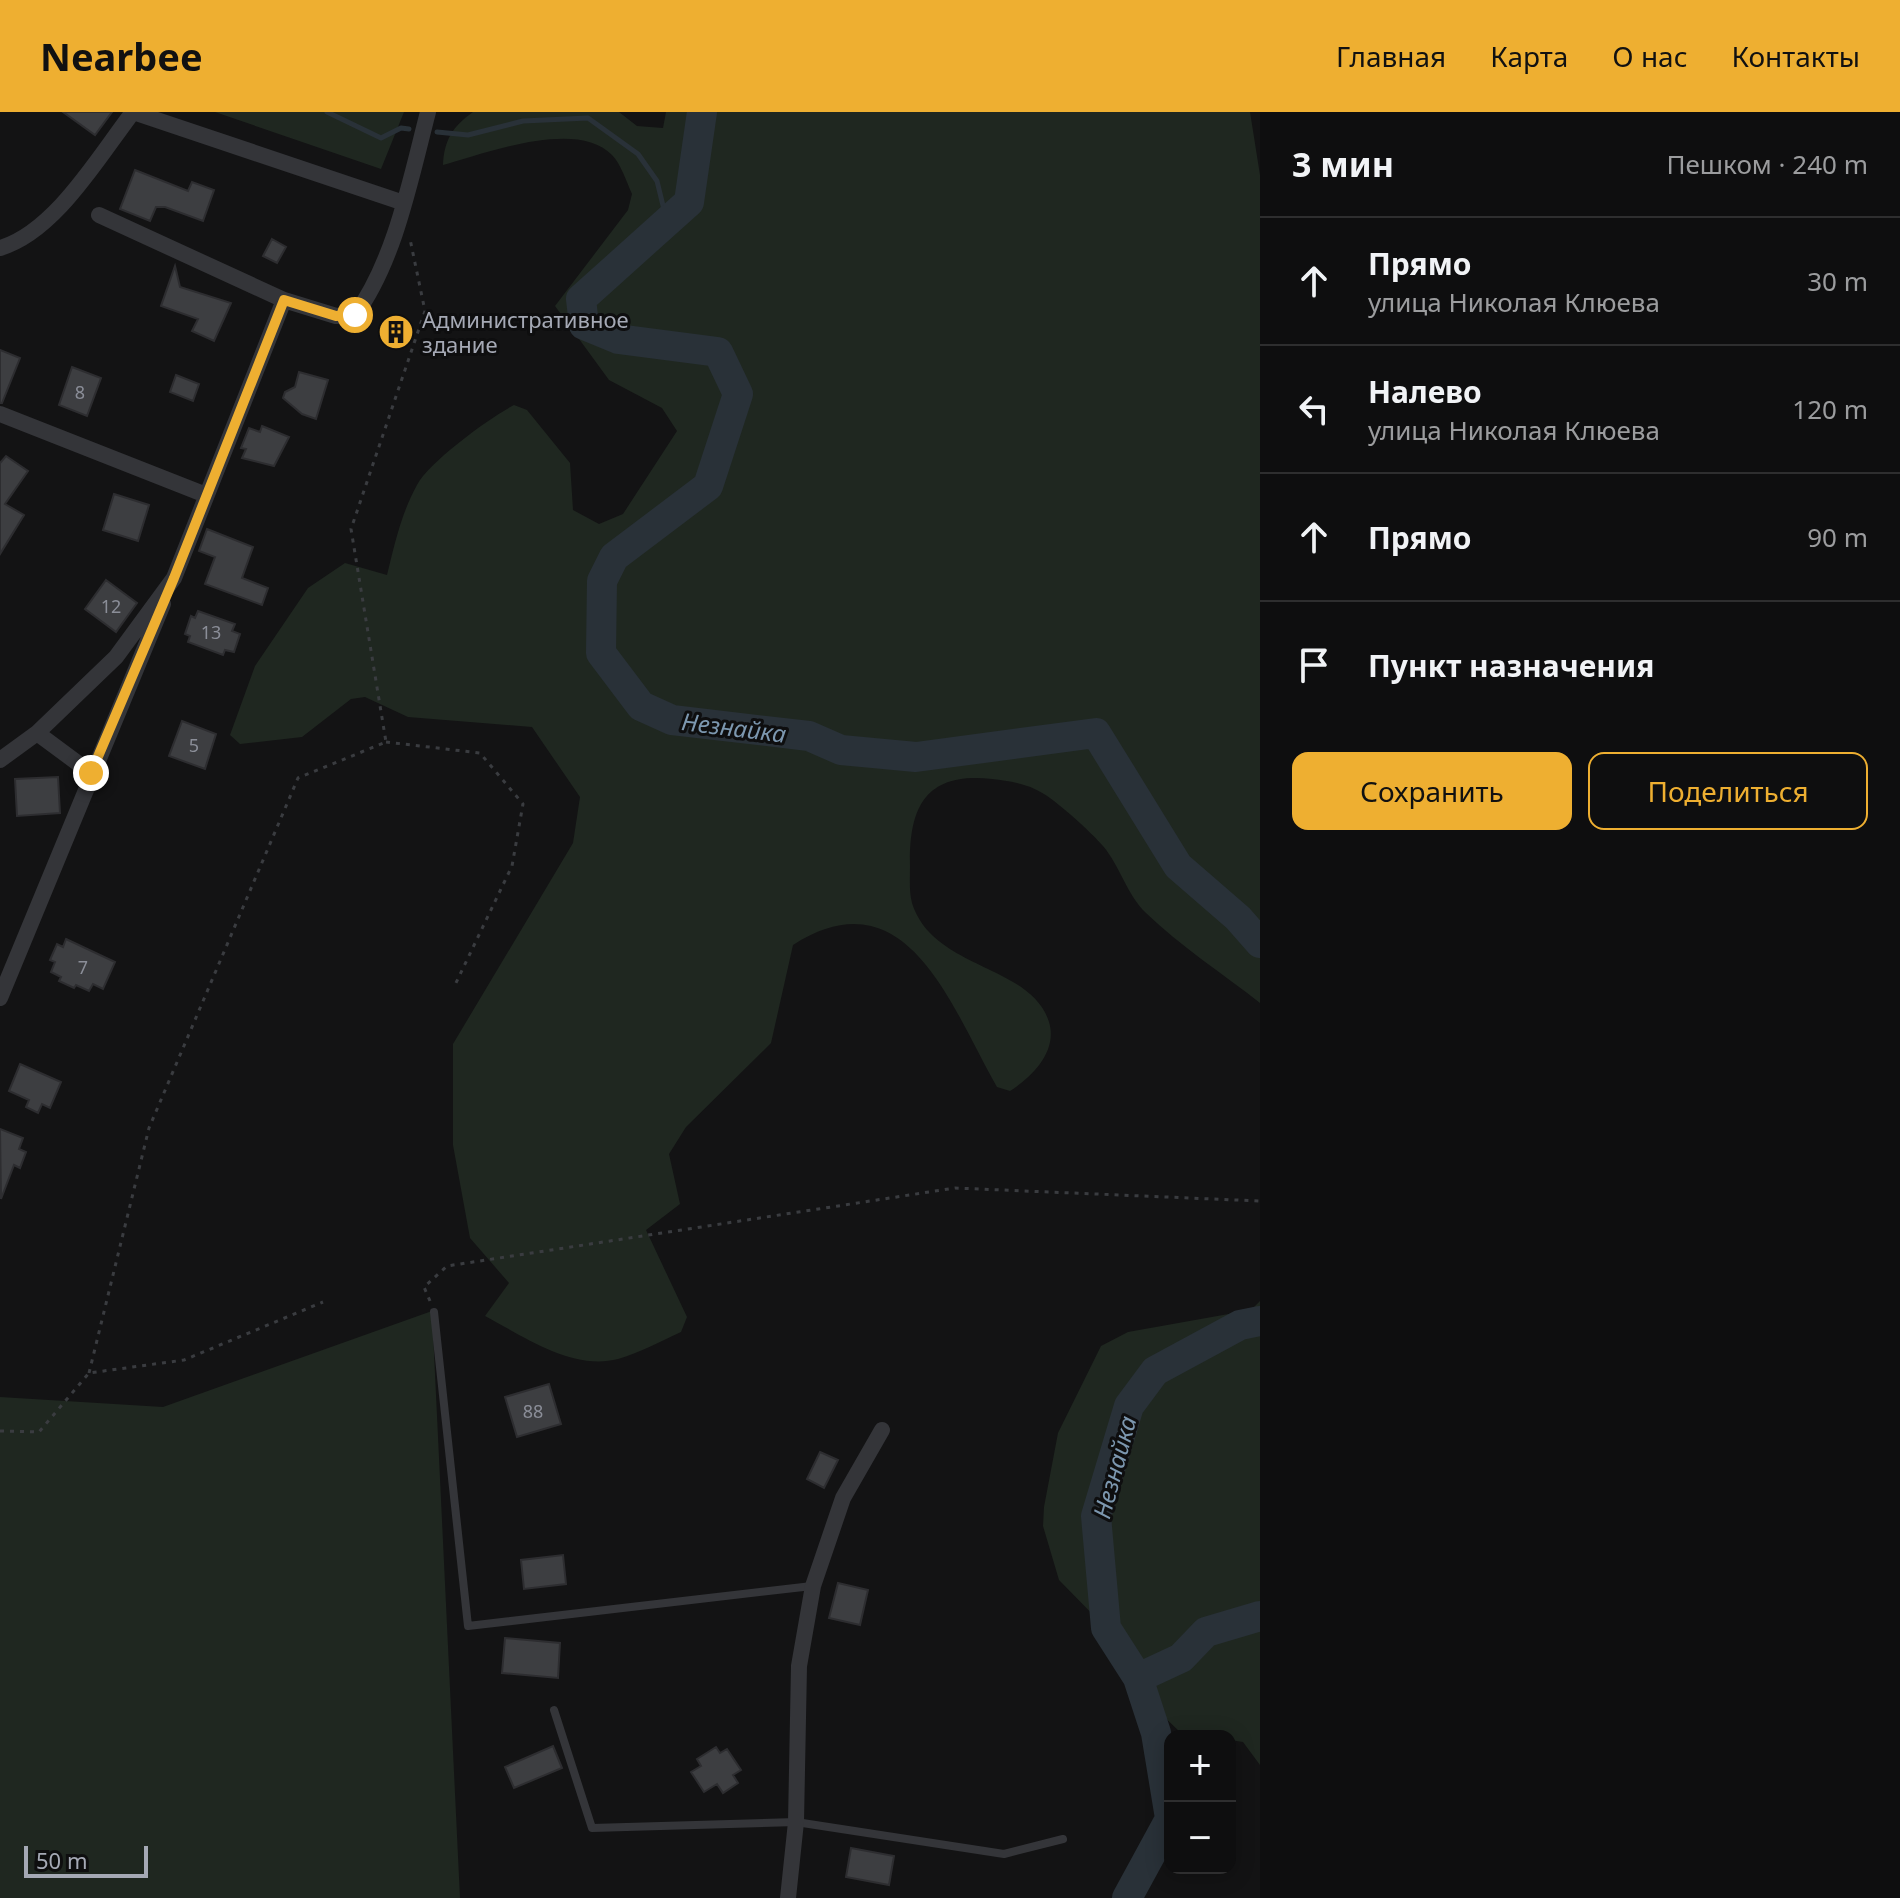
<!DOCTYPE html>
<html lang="ru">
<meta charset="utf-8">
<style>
body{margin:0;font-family:"Noto Sans",sans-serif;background:#1c1c1d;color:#f1f3f6}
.controls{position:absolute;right:24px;bottom:24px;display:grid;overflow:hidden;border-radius:16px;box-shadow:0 4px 20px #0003}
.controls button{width:72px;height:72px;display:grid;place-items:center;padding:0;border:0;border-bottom:2px solid #2e2e2f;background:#0e0e0f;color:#f1f3f6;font:40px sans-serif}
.scale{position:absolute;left:24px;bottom:20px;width:124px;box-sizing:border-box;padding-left:8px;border:4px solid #a5a9b5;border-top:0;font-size:22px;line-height:28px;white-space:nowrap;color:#a5a9b5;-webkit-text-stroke:6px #0e0e0f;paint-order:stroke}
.stop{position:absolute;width:24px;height:24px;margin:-18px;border:6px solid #eeaf31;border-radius:50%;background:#fff}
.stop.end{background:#eeaf31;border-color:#fff;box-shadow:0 2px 8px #0008}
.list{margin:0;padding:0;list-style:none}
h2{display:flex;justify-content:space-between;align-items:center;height:104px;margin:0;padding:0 32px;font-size:34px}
h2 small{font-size:26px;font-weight:400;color:#9b9c9e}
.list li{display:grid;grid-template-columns:52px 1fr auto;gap:24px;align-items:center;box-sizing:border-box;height:128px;padding:0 32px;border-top:2px solid #2e2e2f}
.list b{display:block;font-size:30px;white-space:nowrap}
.list p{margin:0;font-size:26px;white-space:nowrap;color:#9b9c9e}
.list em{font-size:26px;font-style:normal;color:#9b9c9e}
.actions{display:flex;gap:16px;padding:24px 32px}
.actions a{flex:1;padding:18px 0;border:2px solid #eeaf31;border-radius:16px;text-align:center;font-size:28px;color:#eeaf31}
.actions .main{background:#eeaf31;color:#111}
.icon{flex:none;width:44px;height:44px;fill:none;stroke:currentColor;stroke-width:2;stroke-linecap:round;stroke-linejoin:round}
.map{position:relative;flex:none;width:1260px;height:1786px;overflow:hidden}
header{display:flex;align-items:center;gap:48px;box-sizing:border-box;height:112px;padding:0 40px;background:#eeaf31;color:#111}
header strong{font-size:38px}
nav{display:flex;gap:44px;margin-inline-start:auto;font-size:28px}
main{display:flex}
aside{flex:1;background:#0e0e0f}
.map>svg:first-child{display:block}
.green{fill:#1f2720}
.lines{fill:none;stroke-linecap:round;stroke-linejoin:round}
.stream{stroke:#293138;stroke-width:5}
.river{stroke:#293138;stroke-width:30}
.building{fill:#3d3e41;stroke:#2d2d30;stroke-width:2}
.path{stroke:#3a3c40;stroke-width:3;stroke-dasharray:4 6;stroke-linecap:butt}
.lane{stroke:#343539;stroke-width:8}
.street{stroke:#343539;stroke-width:16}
.route{stroke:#eeaf31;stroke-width:10}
.labels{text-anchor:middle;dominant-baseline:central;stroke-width:6;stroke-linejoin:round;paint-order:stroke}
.number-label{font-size:18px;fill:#8b8e98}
.poi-label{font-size:22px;fill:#a5a9b5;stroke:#0e0e0f;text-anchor:start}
.water-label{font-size:24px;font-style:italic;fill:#7c97af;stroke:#0e0e0f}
</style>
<header>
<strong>Nearbee</strong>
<nav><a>Главная</a><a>Карта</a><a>О нас</a><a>Контакты</a></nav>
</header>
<main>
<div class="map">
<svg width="1260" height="1786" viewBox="0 0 1260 1786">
<rect width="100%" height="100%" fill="#131314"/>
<path class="green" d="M215,0H404L381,57Z
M473,0H619L637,14L663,16L666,0H1250L1260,63V891C1222,861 1180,834 1146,801C1127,783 1120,754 1103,734C1091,720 1060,692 1044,682C1028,672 1010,669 992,667C926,660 909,694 910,754C910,766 909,780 912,791C933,858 1031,852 1049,910C1058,939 1032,965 1010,979L997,975C951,895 907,760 793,833L771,931L686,1015L669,1042L680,1092L646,1118L687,1205L681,1220C661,1229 639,1241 618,1247C572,1259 523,1224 485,1204L509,1171L470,1126L453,1033V932L573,731L580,685L532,615L408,605L365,585L351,587L302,625L240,632L230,623L255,554L308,476L345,451L387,463C395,431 401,402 417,373C429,350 489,306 514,293L527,298L570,351L573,398L599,412L623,402L677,319L662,296L609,268L555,194L628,98L632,82C627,71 621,52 612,43C577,6 483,42 443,53C444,28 453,14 473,0Z
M1260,1189V1653L1243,1630L1230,1628V1624L1182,1622L1130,1572L1106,1516L1059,1468L1043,1414L1044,1395L1058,1321L1101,1234L1128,1220L1251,1198Z
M432,1199L460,1786H0V1285L163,1295Z"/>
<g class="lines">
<path class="stream" d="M327,0L381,26L401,16L409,17
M437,20L468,23L523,9L588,6L638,42L657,69L667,110"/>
<path class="river" d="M702,0L689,90L581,187L584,213L618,227L718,240L738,282L708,374L614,445L602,469L601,541L641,594L672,608L809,624L841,638L916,645L1096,621L1178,754L1238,806L1260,831
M1138,1566L1181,1546L1206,1520L1260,1504
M1170,1706L1156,1621L1138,1566L1106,1516L1096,1404L1129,1294L1155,1259L1240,1213L1260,1209
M1127,1786L1170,1707"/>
</g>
<path class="building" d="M63,0H112L95,23Z
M135,58L188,79L192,70L214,78L203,109L165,95H156L150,109L120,97Z
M272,127L286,135L277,151L263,144Z
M175,154L180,175L231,191L214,229L192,219L198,207L161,194Z
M394,205L408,211L397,236L383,230Z
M0,238L20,246L2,291H0Z
M72,255L101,266L87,304L59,293Z
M299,260L328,268L316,307L302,302L283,286L285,280L295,275Z
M176,263L199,272L193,289L170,280Z
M262,314L289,325L274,354L242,346L246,337L241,336L249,316L260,320Z
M6,344L28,359L5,392L24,403L0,442V351Z
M114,382L149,393L138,429L103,418Z
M207,417L253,435L242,466L268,476L262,493L205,472L215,445L199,439Z
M106,468L137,491L116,520L85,497Z
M198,499L235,512L232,519L240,522L234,540L225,538L223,543L188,530L190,524L185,522L191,504L195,506Z
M182,609L216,622L205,657L169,644Z
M58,665L60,701L17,704L15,667Z
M66,827L115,850L103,877L93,872L89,879L76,873L74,876L59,869L61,865L51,860L55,850L50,848L57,832L63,835Z
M20,952L61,970L50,996L42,992L38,1001L26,995L29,988L9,979Z
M0,1017L23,1026L19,1037L26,1040L20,1056L14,1053L1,1087Z
M549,1272L561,1312L517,1325L505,1285Z
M820,1340L838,1348L824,1376L807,1367Z
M563,1443L566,1472L524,1477L521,1448Z
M838,1471L868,1478L860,1513L829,1506Z
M505,1526L560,1531L558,1566L502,1561Z
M553,1634L562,1656L514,1676L505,1655Z
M716,1635L720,1641L727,1637L741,1658L733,1663L738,1671L723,1681L717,1672L704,1680L691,1660L701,1654L697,1647Z
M851,1736L894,1744L889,1773L846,1765Z"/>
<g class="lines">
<path class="path" d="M386,630L480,641L523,692L512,754L454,875
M430,1189L424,1175L447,1154L955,1076L1260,1089
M89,1261L149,1016L298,666L386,630L351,417L425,199L410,127
M0,1319L39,1320L89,1261L184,1248L323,1190"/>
<path class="lane" d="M434,1200L468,1514L812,1474
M554,1598L592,1716L796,1710L1004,1742L1063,1727"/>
<path class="street" d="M99,103L284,188
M0,136C55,120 99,44 133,0L404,91
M0,302L206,383
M37,621L91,661
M0,648L37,621L116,545L174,466L284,188L336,204L355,203C395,149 411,65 428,0
M0,886L163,492
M788,1786L796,1710L799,1554L813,1474L843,1386L882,1318"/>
</g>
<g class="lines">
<path class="route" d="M91,661L174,466L284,188L336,204L355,203"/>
</g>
<defs>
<symbol id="building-disc" viewBox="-11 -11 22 22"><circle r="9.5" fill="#eeaf31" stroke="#0e0e0f"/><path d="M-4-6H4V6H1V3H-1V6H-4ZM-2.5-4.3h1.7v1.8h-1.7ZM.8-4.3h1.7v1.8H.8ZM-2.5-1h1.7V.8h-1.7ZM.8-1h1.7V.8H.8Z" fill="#111"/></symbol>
</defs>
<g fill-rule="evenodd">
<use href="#building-disc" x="376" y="200" width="40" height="40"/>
</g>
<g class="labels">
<g class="number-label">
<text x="80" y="280">8</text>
<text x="111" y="494">12</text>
<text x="211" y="520">13</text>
<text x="194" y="633">5</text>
<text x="83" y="855">7</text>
<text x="533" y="1299">88</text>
</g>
<g class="poi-label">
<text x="422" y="207">Административное<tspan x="422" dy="25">здание</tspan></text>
</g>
<g class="water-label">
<text transform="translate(734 615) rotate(7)">Незнайка</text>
<text transform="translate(1114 1355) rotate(-75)">Незнайка</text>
</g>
</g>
</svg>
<div class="controls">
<button>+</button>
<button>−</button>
</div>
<div class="scale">50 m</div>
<div class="stop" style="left:355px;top:203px"></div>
<div class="stop end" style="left:91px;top:661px"></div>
</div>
<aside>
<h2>3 мин<small>Пешком · 240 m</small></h2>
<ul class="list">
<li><svg class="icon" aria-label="ahead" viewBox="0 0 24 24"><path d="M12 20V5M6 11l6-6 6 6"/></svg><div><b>Прямо</b><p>улица Николая Клюева</p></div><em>30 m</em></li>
<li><svg class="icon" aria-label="left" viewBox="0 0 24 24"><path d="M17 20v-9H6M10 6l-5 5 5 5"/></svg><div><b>Налево</b><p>улица Николая Клюева</p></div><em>120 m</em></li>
<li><svg class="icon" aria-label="ahead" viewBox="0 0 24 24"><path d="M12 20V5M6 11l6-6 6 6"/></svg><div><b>Прямо</b></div><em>90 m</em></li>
<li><svg class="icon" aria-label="arrive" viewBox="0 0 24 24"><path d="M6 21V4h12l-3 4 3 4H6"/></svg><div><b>Пункт назначения</b></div></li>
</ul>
<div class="actions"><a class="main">Сохранить</a><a>Поделиться</a></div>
</aside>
</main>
